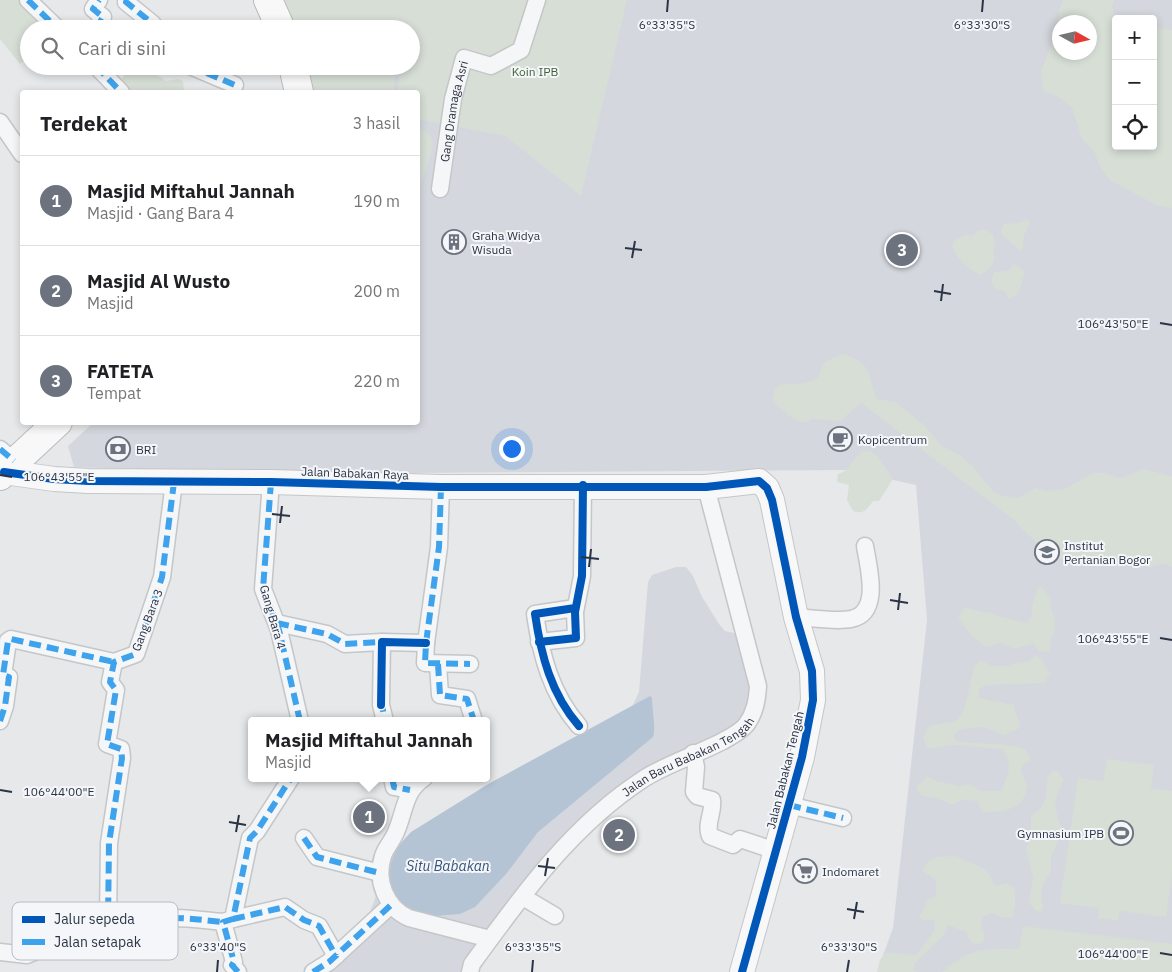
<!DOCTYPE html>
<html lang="id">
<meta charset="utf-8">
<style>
body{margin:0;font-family:"IBM Plex Sans",sans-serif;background:#f2f2f2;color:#202124}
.controls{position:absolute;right:15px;top:15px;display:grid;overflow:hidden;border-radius:5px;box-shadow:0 2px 8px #0003}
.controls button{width:45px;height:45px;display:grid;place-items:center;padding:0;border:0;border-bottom:1px solid #e0e0e0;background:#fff;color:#202124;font:25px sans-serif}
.compass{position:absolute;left:1052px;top:15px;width:45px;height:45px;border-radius:50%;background:#fff;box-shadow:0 2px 8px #0003;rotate:98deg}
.you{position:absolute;left:511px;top:448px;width:18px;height:18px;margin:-12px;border:4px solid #fff;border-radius:50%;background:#1a73e8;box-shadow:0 0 0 8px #1a73e833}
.badge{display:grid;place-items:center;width:32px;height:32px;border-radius:50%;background:#6c737f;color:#fff;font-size:16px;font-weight:700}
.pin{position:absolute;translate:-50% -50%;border:2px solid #fff;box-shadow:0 1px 5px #0006}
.popup{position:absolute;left:248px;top:717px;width:242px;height:65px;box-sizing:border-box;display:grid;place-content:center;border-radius:5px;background:#fff;filter:drop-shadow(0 1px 4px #0005);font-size:16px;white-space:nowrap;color:#757577}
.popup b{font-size:19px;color:#202124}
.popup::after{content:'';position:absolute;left:50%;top:100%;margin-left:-10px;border:10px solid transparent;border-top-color:#fff}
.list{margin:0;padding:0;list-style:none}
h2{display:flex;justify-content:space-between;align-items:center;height:65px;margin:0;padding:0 20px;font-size:21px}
h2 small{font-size:16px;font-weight:400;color:#757577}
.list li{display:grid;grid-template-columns:32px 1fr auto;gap:15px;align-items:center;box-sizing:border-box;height:90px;padding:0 20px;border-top:1px solid #e0e0e0}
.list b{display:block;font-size:19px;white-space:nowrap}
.list p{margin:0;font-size:16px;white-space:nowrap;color:#757577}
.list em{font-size:16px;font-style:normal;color:#757577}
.icon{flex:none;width:28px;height:28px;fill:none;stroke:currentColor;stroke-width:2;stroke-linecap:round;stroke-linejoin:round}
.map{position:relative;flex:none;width:1172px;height:972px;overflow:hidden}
.search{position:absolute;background:#fff;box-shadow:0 2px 8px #0003;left:20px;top:20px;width:400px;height:55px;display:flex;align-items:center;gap:12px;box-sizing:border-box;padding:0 18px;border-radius:28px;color:#757577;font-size:19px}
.panel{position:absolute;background:#fff;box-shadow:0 2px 8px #0003;left:20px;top:90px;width:400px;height:335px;border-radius:5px}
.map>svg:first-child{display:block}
.built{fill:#d4d7dd;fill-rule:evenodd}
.green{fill:#d6ded6;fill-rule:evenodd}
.water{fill:#b4c4d5}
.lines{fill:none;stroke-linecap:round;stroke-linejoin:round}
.street-casing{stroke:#c4c6c8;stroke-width:19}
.secondary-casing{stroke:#c4c6c8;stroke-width:26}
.highway-casing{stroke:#b8bbbf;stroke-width:30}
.street{stroke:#f5f6f7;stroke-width:16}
.secondary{stroke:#f8f8f8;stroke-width:24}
.highway{stroke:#f8f8f8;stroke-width:28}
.quiet{stroke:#3ea3ec;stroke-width:6;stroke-dasharray:12 6;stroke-linecap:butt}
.cycleway-casing{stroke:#f4f6f9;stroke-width:11}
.cycleway{stroke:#0057b8;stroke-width:8}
.ticks{fill:none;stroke:#2b3445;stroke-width:2}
.labels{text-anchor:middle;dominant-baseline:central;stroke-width:4;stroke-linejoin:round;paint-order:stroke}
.park-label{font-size:12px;fill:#3f6138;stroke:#f4f6f9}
.street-label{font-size:12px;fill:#2b3445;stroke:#f4f6f9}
.poi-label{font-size:12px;fill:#2b3445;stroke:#f4f6f9;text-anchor:start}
.water-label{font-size:14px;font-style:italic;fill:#34527a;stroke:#f4f6f9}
.key{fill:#f4f6f9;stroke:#b8bcc3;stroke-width:1}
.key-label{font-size:14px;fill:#2b3445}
.ticks-label{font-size:12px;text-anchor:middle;fill:#2b3445;stroke:#f4f6f9;stroke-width:4;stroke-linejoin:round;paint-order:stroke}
</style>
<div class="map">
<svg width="1172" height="972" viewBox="0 0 1172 972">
<rect width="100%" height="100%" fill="#e6e8ea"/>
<path class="built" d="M298,0H1172V972H877L893,928L927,620L916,485L848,470L269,474L74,467L68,446L93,423L418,422V92H318L319,81L411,66V29ZM1116,19H1153V146H1116ZM1060,22H1090V52H1060Z
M676,567H686L693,576L702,597L719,624L725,631L739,634L757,702L739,740L729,749L690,758L601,810L471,972H314L367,919L375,899L380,874L389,855L411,837L632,707L639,692L648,582L652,575Z"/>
<path class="green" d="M0,0H28L50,23L43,29H29V56L20,64L0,39Z
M282,0H627L581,196L505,136L418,119V92H397L400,70L396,71L393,92H301L298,66H411V29H294Z
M1063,0H1114L1112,7L1116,20V146H1153V27L1172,30V208L1156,205L1110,180L1100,167L1094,151L1082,139L1072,108L1059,97L1043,91L1041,71L1059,26V11ZM1060,22H1090V52H1060Z
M108,22L127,25L132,29H98Z
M130,66H144L166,81L179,79L183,81L184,92H122L117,87Z
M213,66L236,68L232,82L210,73Z
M418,127C438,136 433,145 428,162C425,172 424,179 418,187Z
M1027,219L1030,223L1024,235L1023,249L1021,251L1002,235L1001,229L1004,224L1019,223Z
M983,229L993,234L995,245L993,251L995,257L991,267L981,275C968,270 958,259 952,247L954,241L964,235L973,236L977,231Z
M1014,264L1025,271C1022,281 1021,295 1009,299L1005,291L996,289L991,282L994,272L1008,271Z
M843,354C873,364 867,373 877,399L895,402L923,424L942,446L961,456L973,467L994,492L1002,496L1018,498L1036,488L1047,491L1064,489L1093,473H1104L1121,478L1143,469L1172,476V567L1165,563L1149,567L1134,563H1108L1093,561L1073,563L1052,555L1028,535L1014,520L861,403L840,421L812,419L806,422H799L788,415L772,401L775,389L780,385C791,382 805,386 815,379C821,376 819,371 822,366C826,359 837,357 843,354Z
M871,451L878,457L893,479L879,501H873C867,509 864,515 853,511L847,500L849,485L837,482L838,474L845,471L861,452Z
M1042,587L1052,600L1049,605C1056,616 1057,630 1050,641L1051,651L1040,652L1033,644L1014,649L1000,643L986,647L972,636L958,619L964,607L986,613L991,612L1000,617L1027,623L1033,615L1031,610L1037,589Z
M1035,655L1040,657L1050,674L1044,683L987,685L979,689V698L1013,705L1020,724L1018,729L1003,735L984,727L962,729L954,734L955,740C978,746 1002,741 1025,749L1031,759L1022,766L1021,771L1028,786C1026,790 1025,797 1022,801C1015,811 992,813 981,811L978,801L962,800L952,805L938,798L922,796L918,792L917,787L927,776L936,781L959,786L969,784L981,791H1001C1008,776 1014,763 1002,749L954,745L928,749L923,738L929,726L956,721L964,710L974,667L979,661C985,661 988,665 994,666C1007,668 1017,661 1029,662Z
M1107,759L1154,765L1151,788L1172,791V875L1166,917L1120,911L1118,921L1098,918L1099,908L1060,903L1078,778L1103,781Z
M1053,771L1058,772L1064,780C1052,803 1054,808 1063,832L1051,856V872L1042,885L1041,897L1043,907L1041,912L1036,911L1029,903L1033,878L1026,848L1031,840V816C1047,806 1047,795 1047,778Z
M957,856C974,868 987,861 994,886L1007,883L1015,889V907L1012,918L1001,917L992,913L982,917L981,922L985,938L982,943L976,944L971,942L966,932L948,925L944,935L915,963L913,969L918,972H877L880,960L887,952L916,955L935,930L934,920H923L919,917L928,900L936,895V880L923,871C928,854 942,857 957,856Z
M1023,926L1172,944V972H942C969,948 985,948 1019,949Z"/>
<path class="water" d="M650,696L652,698C652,709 656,728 653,737L538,832L506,874L475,907L460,914L422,917L395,905C387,873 386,857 411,832L490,783Z"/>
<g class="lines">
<defs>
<g id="street">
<path d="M28,0L58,29"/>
<path d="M127,0L126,2L153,24L150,29"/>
<path d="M96,29L103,17L93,9L99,0"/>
<path d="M96,66L121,92"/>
<path d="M190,66L235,85"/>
<path d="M0,122L22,154"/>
<path id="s1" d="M440,189L453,99L464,58L491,66L521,50L537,0"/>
<path d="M0,449L14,461"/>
<path d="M174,482L162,577L136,654L114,662L110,682L116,690L107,744L121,749L122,758L109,843L108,921L109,924C125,926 140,921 156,919C178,916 200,920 223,922"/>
<path d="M271,482L263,589L279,630L300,721"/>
<path d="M441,487L439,547L426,643L425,663L470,664"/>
<path d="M575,608L535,614C541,655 551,694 579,726"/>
<path d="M796,617C811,618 836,622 851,619C882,613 868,566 865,546"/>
<path d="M277,623L327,634L345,644L382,642"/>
<path d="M539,642L576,638L575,612L582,576L583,485"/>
<path d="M438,664L440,695L467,699L474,721"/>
<path d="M0,721L5,706L9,677L3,675L8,641L11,639L114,662"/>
<path d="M385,721L381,705L382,642L426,643"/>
<path d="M693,753L696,767L694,792L697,796L712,800C714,812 705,824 710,836L733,845L740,839L776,851"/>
<path d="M392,778L394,787L410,790"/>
<path d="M424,778C404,791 405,812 396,832C393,840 386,847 383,856C375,880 386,908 409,918L490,939"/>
<path d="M789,805L843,818"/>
<path d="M304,838L317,857L380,873"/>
<path d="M523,897L555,916"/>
<path d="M233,919L285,907L304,920L319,926L336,956"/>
<path d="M0,952L27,955L65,939"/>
<path d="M238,972L232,965L234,962L223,922L233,919L250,838L257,831L291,778"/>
<path d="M313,972L329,962L391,905"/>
<path id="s2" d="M470,972L472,964C522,895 573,824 645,778C669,762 731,743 746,725C755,713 757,701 758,686L706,487"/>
</g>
<path id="secondary" d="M4,472L54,479L88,481L271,482L441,487H706L759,481L767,488L772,500L796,617L812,671L813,700L802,757L742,972"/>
<path id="highway" d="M268,0L281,29
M293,66L299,92
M0,476L58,422"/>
</defs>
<use href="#street" class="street-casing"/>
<use href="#secondary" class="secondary-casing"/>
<use href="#highway" class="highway-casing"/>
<use href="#street" class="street"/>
<use href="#secondary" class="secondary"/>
<use href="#highway" class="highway"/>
<path class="quiet" d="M28,0L58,29
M127,0L126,2L153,24L150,29
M96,29L103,17L93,9L99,0
M96,66L121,92
M190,66L235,85
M0,449L14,461
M174,482L162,577L136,654L114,662L110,682L116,690L107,744L121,749L122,758L109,843L108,921L109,924C125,926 140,921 156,919C178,916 200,920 223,922
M271,482L263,589L279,630L300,721
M441,487L439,547L426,643L425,663L470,664
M277,623L327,634L345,644L382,642
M438,664L440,695L467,699L474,721
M381,700L385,721
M0,721L5,706L9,677L3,675L8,641L11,639L114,662
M392,778L394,787L410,790
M789,805L843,818
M304,838L317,857L380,873
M233,919L285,907L304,920L319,926L336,956
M238,972L232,965L234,962L223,922L233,919L250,838L257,831L291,778
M313,972L329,962L391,905"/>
<defs>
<path id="cycleway" d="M4,472L54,479L88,481L271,482L441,487H706L759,481L767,488L772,500L796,617L812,671L813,700L802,757L742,972
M575,608L535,614C541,655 551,694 579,726
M539,642L576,638L575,612L582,576L583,485
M381,705L382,642L426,643"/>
</defs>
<use href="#cycleway" class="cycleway-casing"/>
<use href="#cycleway" class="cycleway"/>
</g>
<path class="ticks" d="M667,12L668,0M982,12L983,0M625,248L642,250M632,258L635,241M934,291L951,294M941,301L943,284M1160,323L1172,325M0,475L12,477M272,514L290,516M280,523L282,506M581,557L599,559M589,567L591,549M890,600L908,603M898,610L900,593M1160,638L1172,640M0,790L12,792M229,822L246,825M236,832L239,815M538,866L555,868M545,876L548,858M847,909L864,912M854,919L857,902M1160,953L1172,955M217,972L218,960M532,972L533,960M847,972L849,960"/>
<defs>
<symbol id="building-ring" viewBox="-11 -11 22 22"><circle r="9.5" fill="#f4f6f9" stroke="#6c737f" stroke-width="1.5"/><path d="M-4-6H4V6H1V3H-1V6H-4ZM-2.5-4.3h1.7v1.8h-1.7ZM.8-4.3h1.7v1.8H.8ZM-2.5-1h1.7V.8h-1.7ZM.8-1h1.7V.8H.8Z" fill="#6c737f"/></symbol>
<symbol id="cafe-ring" viewBox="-11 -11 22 22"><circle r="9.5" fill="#f4f6f9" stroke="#6c737f" stroke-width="1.5"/><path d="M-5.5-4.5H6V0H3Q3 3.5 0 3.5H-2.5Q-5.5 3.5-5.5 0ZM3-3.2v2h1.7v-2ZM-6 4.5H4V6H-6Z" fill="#6c737f"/></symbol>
<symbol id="bank-ring" viewBox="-11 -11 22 22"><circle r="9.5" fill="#f4f6f9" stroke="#6c737f" stroke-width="1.5"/><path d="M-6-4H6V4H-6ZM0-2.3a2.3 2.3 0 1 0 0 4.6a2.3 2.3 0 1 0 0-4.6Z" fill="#6c737f"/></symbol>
<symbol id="university-ring" viewBox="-11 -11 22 22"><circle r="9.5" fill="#f4f6f9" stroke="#6c737f" stroke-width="1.5"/><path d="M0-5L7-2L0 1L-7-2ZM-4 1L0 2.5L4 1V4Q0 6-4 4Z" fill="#6c737f"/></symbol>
<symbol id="stadium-ring" viewBox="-11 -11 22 22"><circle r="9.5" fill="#f4f6f9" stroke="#6c737f" stroke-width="1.5"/><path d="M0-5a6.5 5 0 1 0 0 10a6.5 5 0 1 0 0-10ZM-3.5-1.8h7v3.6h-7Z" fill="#6c737f"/></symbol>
<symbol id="supermarket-ring" viewBox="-11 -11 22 22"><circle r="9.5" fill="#f4f6f9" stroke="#6c737f" stroke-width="1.5"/><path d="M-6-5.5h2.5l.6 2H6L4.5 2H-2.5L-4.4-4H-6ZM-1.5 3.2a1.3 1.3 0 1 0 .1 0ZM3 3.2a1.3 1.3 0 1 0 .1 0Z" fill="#6c737f"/></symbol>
</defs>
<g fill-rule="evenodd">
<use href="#building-ring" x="440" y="228" width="28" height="28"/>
<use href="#cafe-ring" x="826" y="425" width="28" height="28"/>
<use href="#bank-ring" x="104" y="435" width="28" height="28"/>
<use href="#university-ring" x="1033" y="538" width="28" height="28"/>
<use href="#stadium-ring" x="1107" y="819" width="28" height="28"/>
<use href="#supermarket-ring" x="791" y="857" width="28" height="28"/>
</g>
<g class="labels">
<g class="park-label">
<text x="535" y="71">Koin IPB</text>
</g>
<g class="street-label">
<text stroke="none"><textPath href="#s1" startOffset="79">Gang Dramaga Asri</textPath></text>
<text transform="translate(355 473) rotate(2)">Jalan Babakan Raya</text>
<text transform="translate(273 617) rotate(74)">Gang Bara 4</text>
<text transform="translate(147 620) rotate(-69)">Gang Bara 3</text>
<text stroke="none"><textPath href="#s2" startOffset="312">Jalan Baru Babakan Tengah</textPath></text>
<text transform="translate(785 770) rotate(-76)">Jalan Babakan Tengah</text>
</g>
<g class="poi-label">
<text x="472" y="235">Graha Widya<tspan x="472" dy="14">Wisuda</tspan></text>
<text x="858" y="439">Kopicentrum</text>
<text x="136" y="449">BRI</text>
<text x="1064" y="545">Institut<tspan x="1064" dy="14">Pertanian Bogor</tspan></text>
<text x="1104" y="833" text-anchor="end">Gymnasium IPB</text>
<text x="822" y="871">Indomaret</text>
</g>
<g class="water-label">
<text x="448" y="866">Situ Babakan</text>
</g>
</g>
<rect x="12" y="902" width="166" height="58" rx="8" class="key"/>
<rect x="22" y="916" width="23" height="7" fill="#0057b8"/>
<rect x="22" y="939" width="23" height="6" fill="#3ea3ec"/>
<g class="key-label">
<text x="54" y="924">Jalur sepeda</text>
<text x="54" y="947">Jalan setapak</text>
</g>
<g class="ticks-label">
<text x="667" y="29">6°33'35"S</text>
<text x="982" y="29">6°33'30"S</text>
<text x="1113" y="328">106°43'50"E</text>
<text x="59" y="481">106°43'55"E</text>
<text x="1113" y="643">106°43'55"E</text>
<text x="59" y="796">106°44'00"E</text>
<text x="218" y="951">6°33'40"S</text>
<text x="533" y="951">6°33'35"S</text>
<text x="849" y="951">6°33'30"S</text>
<text x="1113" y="958">106°44'00"E</text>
</g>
</svg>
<div class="controls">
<button>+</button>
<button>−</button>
<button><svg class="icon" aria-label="locate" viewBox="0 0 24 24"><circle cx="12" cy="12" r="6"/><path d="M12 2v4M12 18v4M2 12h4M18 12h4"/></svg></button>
</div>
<svg class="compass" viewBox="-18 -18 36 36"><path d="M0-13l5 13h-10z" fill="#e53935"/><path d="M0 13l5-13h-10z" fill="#757577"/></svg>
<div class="you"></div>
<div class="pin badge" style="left:369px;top:817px">1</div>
<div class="popup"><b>Masjid Miftahul Jannah</b>Masjid</div>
<div class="pin badge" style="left:619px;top:835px">2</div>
<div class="pin badge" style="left:902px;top:250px">3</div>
<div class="search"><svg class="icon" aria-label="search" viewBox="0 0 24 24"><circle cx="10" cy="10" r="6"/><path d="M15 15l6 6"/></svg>Cari di sini</div>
<section class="panel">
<h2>Terdekat<small>3 hasil</small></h2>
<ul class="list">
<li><span class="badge">1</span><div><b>Masjid Miftahul Jannah</b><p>Masjid · Gang Bara 4</p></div><em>190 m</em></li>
<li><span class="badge">2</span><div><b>Masjid Al Wusto</b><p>Masjid</p></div><em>200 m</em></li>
<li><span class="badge">3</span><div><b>FATETA</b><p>Tempat</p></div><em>220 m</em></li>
</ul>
</section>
</div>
